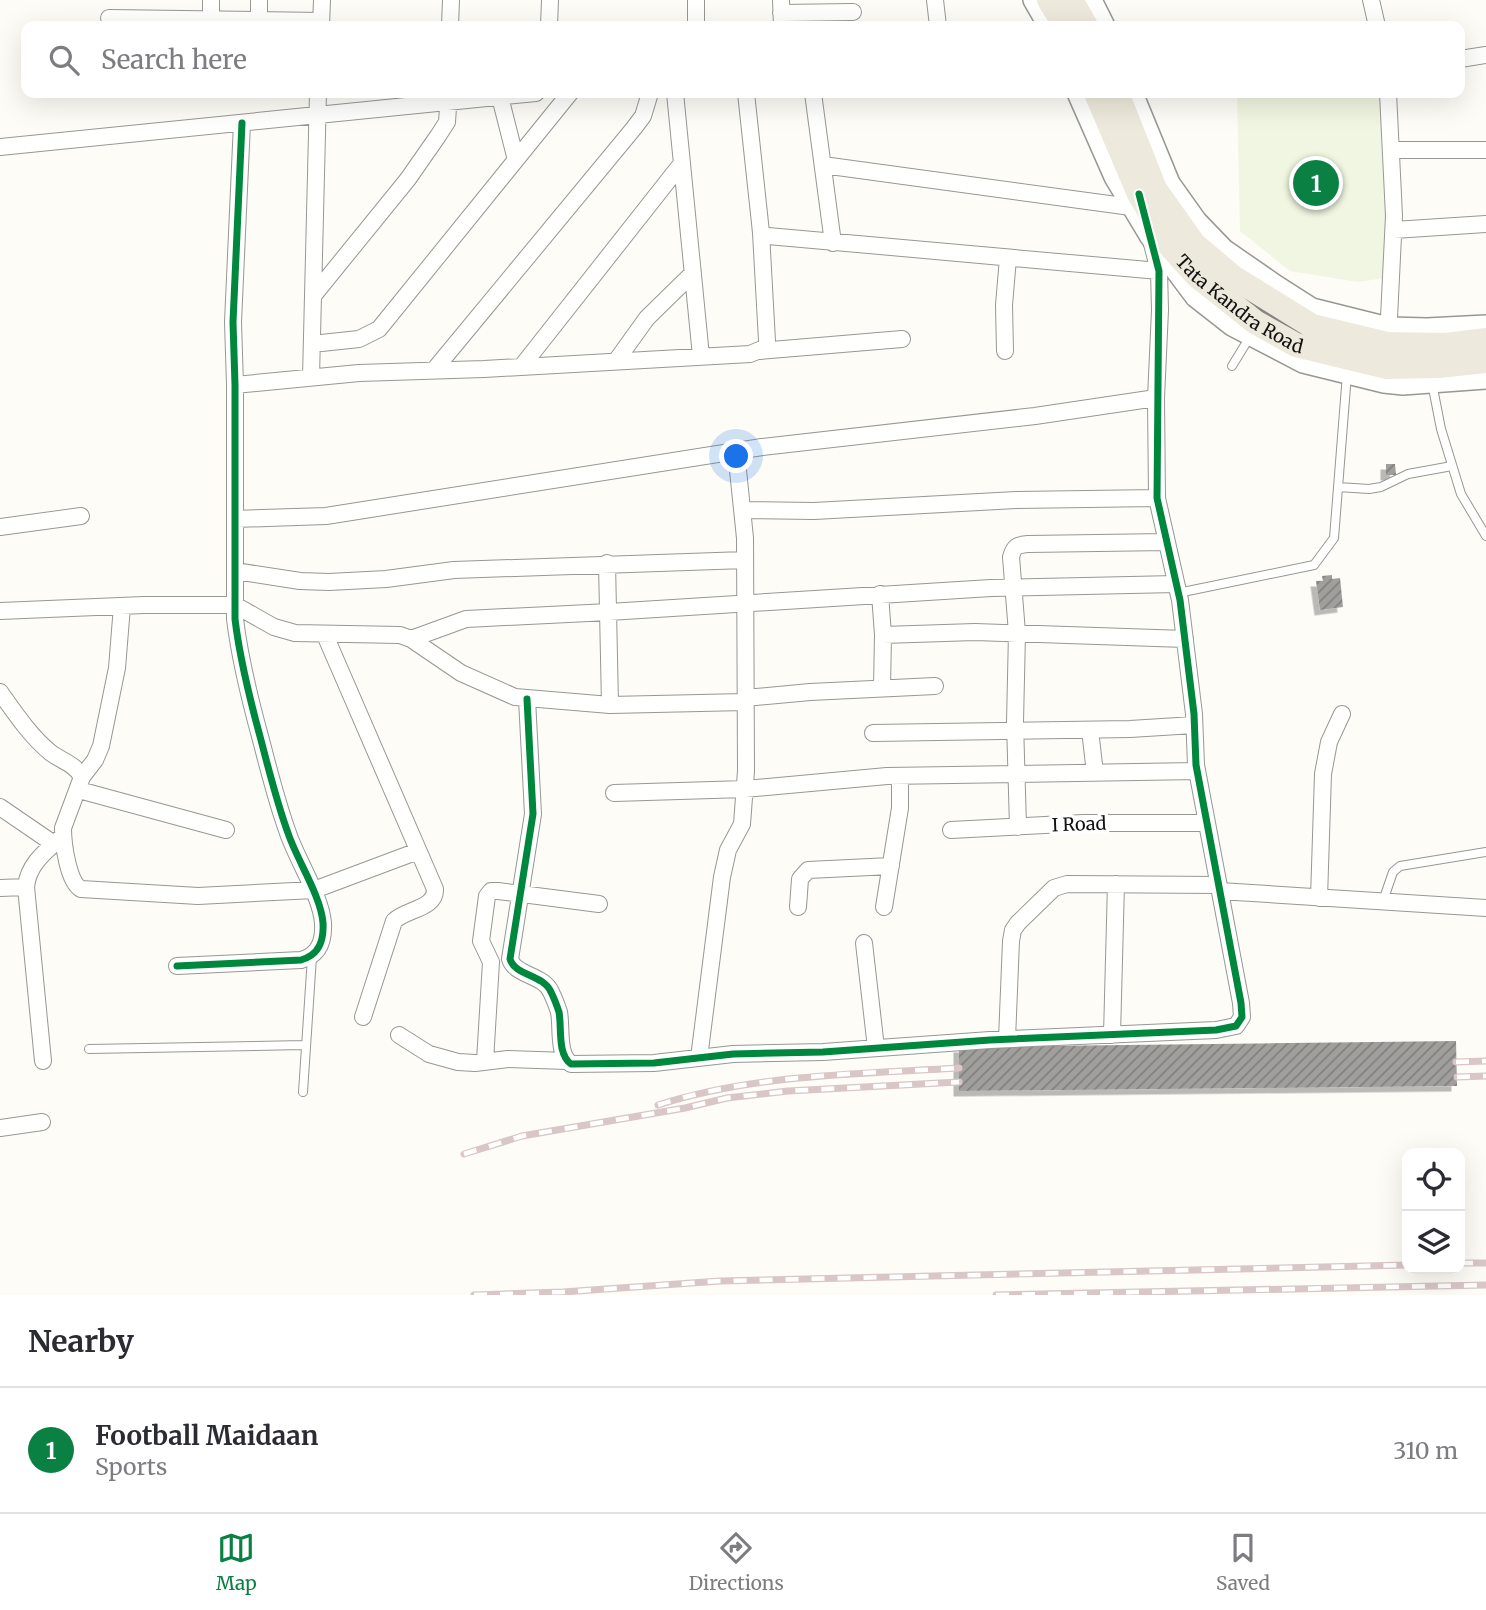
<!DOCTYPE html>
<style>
body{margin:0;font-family:Merriweather,serif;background:#f7f7f7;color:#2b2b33}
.controls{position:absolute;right:21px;bottom:21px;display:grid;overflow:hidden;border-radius:14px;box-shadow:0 7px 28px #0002}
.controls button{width:63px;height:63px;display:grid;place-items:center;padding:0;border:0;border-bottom:2px solid #e1e1e2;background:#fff;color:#2b2b33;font:35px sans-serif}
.you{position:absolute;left:737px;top:457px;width:24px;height:24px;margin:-18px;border:5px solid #fff;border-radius:50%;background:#1a73e8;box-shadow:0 0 0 10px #1a73e833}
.badge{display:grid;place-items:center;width:46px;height:46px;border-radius:50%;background:#0b8043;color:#fff;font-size:23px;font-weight:700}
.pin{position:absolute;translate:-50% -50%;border:4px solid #fff;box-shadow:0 2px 7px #0006}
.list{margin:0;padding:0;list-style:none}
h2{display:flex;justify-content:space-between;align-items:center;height:91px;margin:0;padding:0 28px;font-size:30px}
h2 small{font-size:23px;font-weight:400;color:#7c7c81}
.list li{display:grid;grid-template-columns:46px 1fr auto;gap:21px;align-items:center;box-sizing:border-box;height:126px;padding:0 28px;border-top:2px solid #e1e1e2}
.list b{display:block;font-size:26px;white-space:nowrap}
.list p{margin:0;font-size:23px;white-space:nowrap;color:#7c7c81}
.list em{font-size:23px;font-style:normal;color:#7c7c81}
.icon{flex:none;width:38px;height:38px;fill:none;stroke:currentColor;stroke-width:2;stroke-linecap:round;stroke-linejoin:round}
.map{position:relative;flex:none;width:1486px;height:1295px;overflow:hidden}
.search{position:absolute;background:#fff;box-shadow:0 7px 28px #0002;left:21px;right:21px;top:21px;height:77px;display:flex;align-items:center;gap:18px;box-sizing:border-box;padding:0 24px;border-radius:14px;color:#7c7c81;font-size:26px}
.sheet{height:217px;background:#fff}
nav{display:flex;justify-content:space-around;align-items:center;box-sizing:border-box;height:98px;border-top:2px solid #e1e1e2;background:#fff;font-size:19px;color:#7c7c81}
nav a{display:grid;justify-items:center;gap:4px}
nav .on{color:#0b8043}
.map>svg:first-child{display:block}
.pitch{fill:#f0f6e1}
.building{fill:url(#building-hatch);filter:url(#shadow)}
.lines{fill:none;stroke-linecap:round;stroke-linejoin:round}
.service-casing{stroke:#979795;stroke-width:10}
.minor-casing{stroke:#979795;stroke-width:18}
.tertiary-casing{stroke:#979795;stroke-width:22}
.primary-casing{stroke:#858482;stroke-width:27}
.service{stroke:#fffffe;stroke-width:8}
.minor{stroke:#fffffe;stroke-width:16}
.tertiary{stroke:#fffffe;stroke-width:19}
.primary{stroke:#ede9dc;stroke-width:24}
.rail-casing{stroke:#d9c6c7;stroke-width:7}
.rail{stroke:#fff;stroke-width:4.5;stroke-dasharray:13;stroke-linecap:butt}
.cycleway-casing{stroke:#fff;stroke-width:11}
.cycleway{stroke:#00873e;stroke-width:7}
.labels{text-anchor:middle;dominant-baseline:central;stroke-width:7;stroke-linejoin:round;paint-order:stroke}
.street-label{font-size:18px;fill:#111;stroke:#fff}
</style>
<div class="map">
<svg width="1486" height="1295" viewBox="0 0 1486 1295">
<defs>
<pattern id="building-hatch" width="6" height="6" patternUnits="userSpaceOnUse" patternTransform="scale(1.75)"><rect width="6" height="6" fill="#a19f9c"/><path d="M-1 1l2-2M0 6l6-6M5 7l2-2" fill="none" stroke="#82807e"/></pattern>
<filter id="shadow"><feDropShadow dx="-5.5" dy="5.5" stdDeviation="0" flood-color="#0004"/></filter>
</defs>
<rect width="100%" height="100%" fill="#fdfcf7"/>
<path class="pitch" d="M1237,93H1388L1391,277L1358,282L1290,271L1240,231Z"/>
<path class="building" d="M1386,464H1395L1396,475H1386Z
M1332,575V579L1340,578L1343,607L1320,610L1316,581H1323L1322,576Z
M1456,1041L1457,1086L959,1091V1047Z"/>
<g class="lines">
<defs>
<path id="service" d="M1232,366L1251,335
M1432,383L1441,429L1461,494L1486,536
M1338,487L1369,489L1381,487L1408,474L1452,466
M1178,593L1314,565L1334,538L1347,374
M1383,901L1393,872L1400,866L1486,852
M89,1049L304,1045
M303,1092L312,957"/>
<path id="minor" d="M211,0V19
M781,0L782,26
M935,0L938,26
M1371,0L1377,26
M781,13L853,12
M109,18L321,21
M259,20V0
M321,26L322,0
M450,26L451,0
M549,26L550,0
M696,26V0
M1460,59L1486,55
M675,93L701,356
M746,93L760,223L761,233L768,236L1159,271
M813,93L833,243
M1388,93L1394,216L1388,338
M500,97L516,160
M0,147L536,93
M1391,150H1486
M823,165L1131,207
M1394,230L1486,224
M313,296L408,179L438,136L447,122L449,93
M312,344L359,339L379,329L570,93
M760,351L902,339
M1005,351L1004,305L1008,258
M616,361L647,318L693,273
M522,366L682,163
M434,370L634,128L643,116L650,93
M311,377L318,93
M235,385L359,373L484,369L750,354L767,347V341L761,233
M742,510L814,511L1016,500L1157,498
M235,519L326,516L762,447L1035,416L1156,398
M0,527L81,516
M607,563L610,705
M235,571L300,581L329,582L386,579L454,570L745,560
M880,594L883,635L882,688
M0,611L144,605H235L274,627L295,633L400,635L411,639L461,673L515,697L610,705L745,702
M325,635L435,889C436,909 406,909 394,921L363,1017
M883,635L975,632L1185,639
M411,639L466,619L609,612L991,588L1176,584
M0,692C15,713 31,737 51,753C62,761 75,764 82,777L63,828C63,843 68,882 81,889L198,896L314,890L418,851
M745,698L810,692L935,686
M527,699L533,814L510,959C515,976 543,974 551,992C554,998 557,1006 559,1012C562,1028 557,1054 571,1064L654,1063L733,1054L823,1052L990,1040L1216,1030L1236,1026L1242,1017L1241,1003L1196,765L1194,714L1180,600L1157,498L1156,398L1160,310L1159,271L1151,240
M1090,730L1095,773
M873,733L1130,729L1194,725
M82,777L95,760L101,746L117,668L122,606
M79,790L226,830
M614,793L745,789L887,776L1197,771
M0,807L54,844
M1018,827L1015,722L1017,633L1011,557C1014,546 1017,545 1028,544L1167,542
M951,830L1083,823H1207
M0,888L26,887
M1220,891L1486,908
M1319,898L1323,774L1329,742L1342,714
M798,907L800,879L808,870L891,866
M884,907L900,808V776
M864,943L876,1048
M177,966L301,960C319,955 324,941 323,923C321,896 297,860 288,833C277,803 269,771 261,740C250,700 240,661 235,619V385L233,322L242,123
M399,1035L429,1054L458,1062L475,1063L508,1059L567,1061
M1112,1035L1116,884
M1007,1039L1011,941L1013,930L1018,923L1054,888L1067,884L1219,885
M699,1058L722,877L728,850L742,824L746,771L745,538L736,451
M43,1061L26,887C28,864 46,851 63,836
M485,1061L491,962L481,941L487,896L491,891H498L599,904
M0,1128L42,1122"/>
<path id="tertiary" d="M1033,0L1048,26
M1092,0L1105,26
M1077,93L1114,177L1150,237L1195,297L1232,326L1303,363L1384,383L1403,385L1486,379
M1133,93L1170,183L1197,221L1224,249L1276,285L1312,308L1388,327L1427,328L1486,325"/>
<g id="primary">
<path d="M1049,0L1065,26"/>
<path d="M1071,0L1086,26"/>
<path id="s1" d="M1096,93L1139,194L1169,245L1196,275L1255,322L1296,345L1387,367L1439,366L1486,361"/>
<path d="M1117,93L1155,189L1194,244L1233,277L1312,326L1387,344L1446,345L1486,340"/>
</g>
</defs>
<use href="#service" class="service-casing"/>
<use href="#minor" class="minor-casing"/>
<use href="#tertiary" class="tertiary-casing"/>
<use href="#primary" class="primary-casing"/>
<use href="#service" class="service"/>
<use href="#minor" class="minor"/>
<use href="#tertiary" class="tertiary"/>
<use href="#primary" class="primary"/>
<defs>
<path id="rail" d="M1456,1062L1486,1061
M1457,1077L1486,1076
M658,1105C754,1074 859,1074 959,1068
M464,1154L522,1136L685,1108L727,1098L788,1091L959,1082
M1460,1263H1486
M474,1295L563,1292L720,1281L1407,1265
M996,1295L1486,1285"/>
</defs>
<use href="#rail" class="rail-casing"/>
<use href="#rail" class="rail"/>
<defs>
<path id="cycleway" d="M527,699L533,814L510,959C515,976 543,974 551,992C554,998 557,1006 559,1012C562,1028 557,1054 571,1064L654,1063L733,1054L823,1052L990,1040L1216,1030L1236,1026L1242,1017L1241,1003L1196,765L1194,714L1180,600L1157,498L1159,271L1139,194
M177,966L301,960C319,955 324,941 323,923C321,896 297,860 288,833C277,803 269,771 261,740C250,700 240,661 235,619V385L233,322L242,123"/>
</defs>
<use href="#cycleway" class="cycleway-casing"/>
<use href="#cycleway" class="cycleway"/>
</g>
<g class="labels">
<g class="street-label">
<text stroke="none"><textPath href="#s1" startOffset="262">Tata Kandra Road</textPath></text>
<text transform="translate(1079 824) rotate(-2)">I Road</text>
</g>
</g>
</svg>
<div class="controls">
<button><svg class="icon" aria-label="locate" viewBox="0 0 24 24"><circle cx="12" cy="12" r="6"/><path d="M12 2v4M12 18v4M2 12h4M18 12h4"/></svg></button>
<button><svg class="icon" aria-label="layers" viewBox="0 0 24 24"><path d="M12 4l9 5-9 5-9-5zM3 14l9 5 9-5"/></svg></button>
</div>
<div class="you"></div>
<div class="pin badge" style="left:1316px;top:183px">1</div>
<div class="search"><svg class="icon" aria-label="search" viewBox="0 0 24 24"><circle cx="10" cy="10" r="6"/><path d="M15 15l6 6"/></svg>Search here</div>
</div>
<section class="sheet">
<h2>Nearby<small></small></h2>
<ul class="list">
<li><span class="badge">1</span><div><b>Football Maidaan</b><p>Sports</p></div><em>310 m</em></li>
</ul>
</section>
<nav>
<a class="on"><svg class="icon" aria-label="map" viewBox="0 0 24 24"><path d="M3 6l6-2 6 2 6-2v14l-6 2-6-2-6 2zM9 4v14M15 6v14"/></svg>Map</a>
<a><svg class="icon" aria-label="directions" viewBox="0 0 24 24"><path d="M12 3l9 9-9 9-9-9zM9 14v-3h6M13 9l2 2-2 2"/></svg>Directions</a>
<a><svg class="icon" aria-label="saved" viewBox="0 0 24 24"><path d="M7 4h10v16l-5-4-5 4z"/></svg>Saved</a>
</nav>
